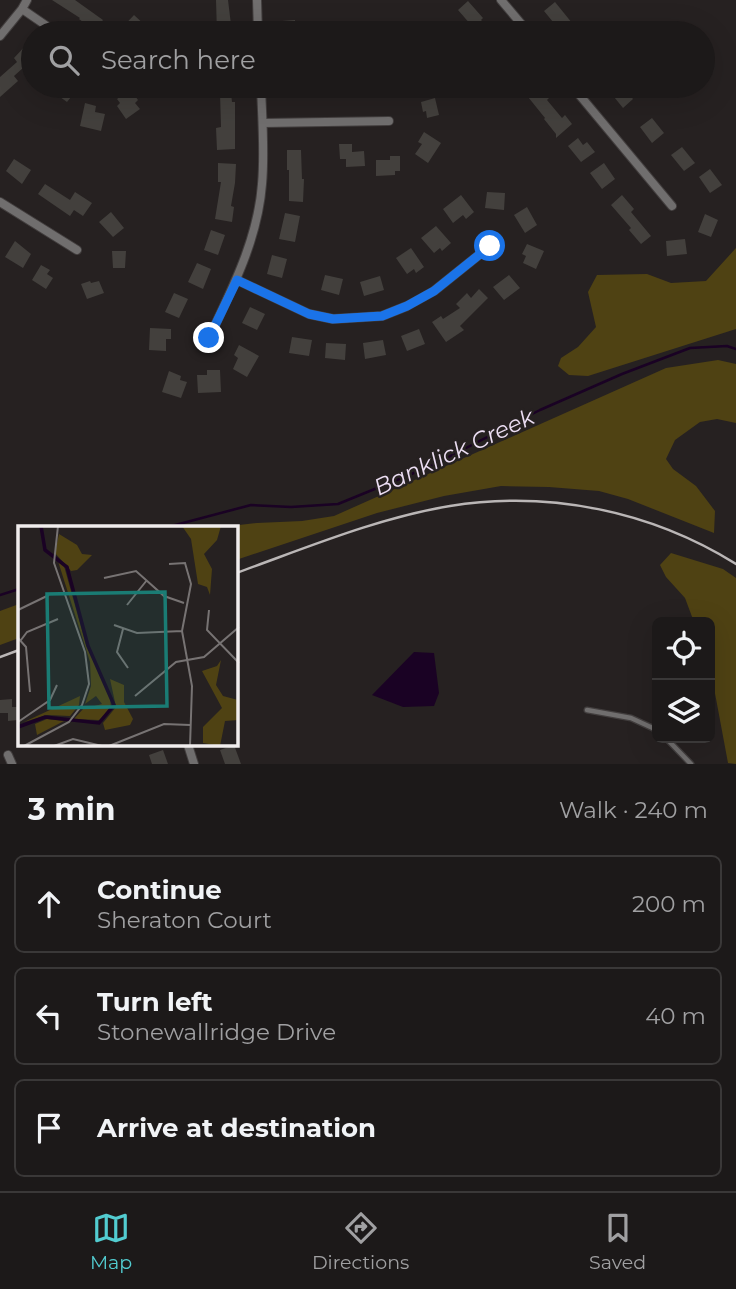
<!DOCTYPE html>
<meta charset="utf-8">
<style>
body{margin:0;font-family:Montserrat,sans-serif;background:#252222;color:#f1f3f6}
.controls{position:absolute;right:21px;bottom:21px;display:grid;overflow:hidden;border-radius:10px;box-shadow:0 7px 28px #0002}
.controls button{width:63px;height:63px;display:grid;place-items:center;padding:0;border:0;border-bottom:2px solid #3a3838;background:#1c1919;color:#f1f3f6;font:35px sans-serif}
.stop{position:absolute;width:21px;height:21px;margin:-16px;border:5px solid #1a73e8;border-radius:50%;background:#fff}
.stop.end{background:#1a73e8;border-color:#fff;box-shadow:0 2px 7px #0008}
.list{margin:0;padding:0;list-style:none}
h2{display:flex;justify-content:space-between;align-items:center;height:91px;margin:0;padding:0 28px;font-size:30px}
h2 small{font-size:23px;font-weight:400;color:#a0a0a2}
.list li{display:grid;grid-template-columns:46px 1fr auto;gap:21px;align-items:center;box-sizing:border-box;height:98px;margin:0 14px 14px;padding:0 14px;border:2px solid #3a3838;border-radius:10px}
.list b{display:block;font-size:26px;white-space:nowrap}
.list p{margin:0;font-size:23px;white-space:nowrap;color:#a0a0a2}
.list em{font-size:23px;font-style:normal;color:#a0a0a2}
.icon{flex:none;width:38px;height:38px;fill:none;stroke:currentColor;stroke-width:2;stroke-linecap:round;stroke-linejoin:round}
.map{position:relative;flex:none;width:736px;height:764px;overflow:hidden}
.search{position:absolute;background:#1c1919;box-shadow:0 7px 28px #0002;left:21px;right:21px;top:21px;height:77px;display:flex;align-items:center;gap:18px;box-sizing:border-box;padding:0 24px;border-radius:38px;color:#a0a0a2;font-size:26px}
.sheet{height:427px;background:#1c1919}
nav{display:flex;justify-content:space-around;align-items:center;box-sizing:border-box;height:98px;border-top:2px solid #3a3838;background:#1c1919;font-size:19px;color:#a0a0a2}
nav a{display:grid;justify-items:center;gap:4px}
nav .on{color:#52ccd0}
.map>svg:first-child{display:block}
.green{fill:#4f4213}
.water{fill:#1a0224}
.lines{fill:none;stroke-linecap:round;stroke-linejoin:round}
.stream{stroke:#1a0224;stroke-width:2.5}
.building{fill:#43403d}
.service-casing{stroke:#423e3e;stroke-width:7}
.minor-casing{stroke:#423e3e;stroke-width:10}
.service{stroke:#706e6e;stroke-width:4.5}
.minor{stroke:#706e6e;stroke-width:8}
.rail{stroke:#bab6b6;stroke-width:2.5}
.route{stroke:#1a73e8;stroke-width:9}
.labels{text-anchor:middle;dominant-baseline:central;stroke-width:5;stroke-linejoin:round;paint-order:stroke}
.water-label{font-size:23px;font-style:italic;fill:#ecdef3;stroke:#262121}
.inset-river{fill:none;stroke:#1a0224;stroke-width:3.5}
.inset-road{fill:none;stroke:#777373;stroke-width:2}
.view{fill:#1a7c74;fill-opacity:0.15;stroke:#1a7c74;stroke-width:3.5}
.inset-edge{fill:none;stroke:#f1eded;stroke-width:3.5}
</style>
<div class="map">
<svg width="736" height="764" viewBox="0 0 736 764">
<rect width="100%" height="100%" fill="#262121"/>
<path class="green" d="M736,248V329L588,376L569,375L558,366L561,358L578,347L596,327L588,292L597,275L647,274L671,283L706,281Z
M718,360L736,364V423L717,419L700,422L675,440L666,459L673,469L696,486L715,511L714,533L628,499L599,491L549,487L501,486L444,496L377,513L236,560V528H214L257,523L302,521L334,516L666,368Z
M671,553L723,569L736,578V764L728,763L714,688L710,680V622H694L685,598L666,577L660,565Z
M19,604V638L0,645V611Z"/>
<path class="water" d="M414,652L434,653L439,693L434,706L403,707L372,695Z"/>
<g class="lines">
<path class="stream" d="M164,528L251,505L291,507L338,504L431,466L540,410L622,374L690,348L727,346L736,349
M0,595L19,589"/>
</g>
<path class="building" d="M52,0H75L103,20L95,31L79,19L80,18Z
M216,0H228L232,33H217Z
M468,1L483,18L481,20L494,33H478L458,10Z
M555,2L568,18L580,33H562L544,11Z
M134,15L147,27L141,33H117Z
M295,20L296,33H283L282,21Z
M27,44L33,51V59L14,76L18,81L0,97V77L17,62L14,58Z
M45,86H66L75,92L67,102Z
M533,86H539L549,98L547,100L562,118L565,115L572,124L556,138V134L544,119L545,118L524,92Z
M618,86H623L633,99L623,108L610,92Z
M130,89L138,100L135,103L140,109L126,119L117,106L120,103L117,99Z
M220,93H231L232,102H235V149L217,150L216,128L221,127Z
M435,98L439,115L427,118L426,111L423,112L421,102Z
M85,103L96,106L95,112L105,114L101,131L80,126Z
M652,118L664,133L652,143L640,127Z
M424,132L441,143L428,163L415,154L422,144L418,142Z
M578,138L583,145L587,142L595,152L581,162L568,146Z
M339,144H352V152L364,151L365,166L346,167V159H340Z
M682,147L695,163L684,171L671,155Z
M287,150H301L302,179H304L303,202L289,201V170H287Z
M390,156H400V171H395V175L376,176V160H390Z
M14,159L31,170L22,184L6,171Z
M218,163L236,164L235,183L231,206L234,207L232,222L215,219L221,182H218Z
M604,163L615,179L602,189L590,173Z
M710,169L722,185L710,193L699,177Z
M45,184L70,200L75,192L92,203L83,216L74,210L70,216L38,194Z
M487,192L505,193L504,210L485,208Z
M461,195L474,212L466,219L463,215L453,223L443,209Z
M622,195L634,209L631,212L651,236L641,244L629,230L631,228L611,205Z
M527,207L537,225L525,233L514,215Z
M111,212L124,228L113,237L99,222Z
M285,213L300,216L295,242L279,239Z
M705,214L718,220L711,237L698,232Z
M436,226L451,243L442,251L440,248L434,253L421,238Z
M211,230L225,235L218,255L204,250Z
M685,239L687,254L667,256L666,241Z
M15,241L31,254L23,268L5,257Z
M527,244L544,251L536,269L523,263L526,256L522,254Z
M411,248L424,267L416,273L414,269L407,274L396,258Z
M112,251H126L125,268H113Z
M272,255L287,259L282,278L267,274Z
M197,263L211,269L203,289L188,282Z
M41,265L50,270L47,274L53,278L46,289L32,280Z
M325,275L343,279L339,295L321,290Z
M509,275L520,288L504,300L493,287Z
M380,276L384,290L364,296L360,282Z
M90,281L91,283L99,281L104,293L87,299L81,284Z
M479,289L488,298L460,326L464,330L446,342L432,322L441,316L443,319L460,308L456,304L467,293L471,298Z
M174,293L188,299L179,318L165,312Z
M250,307L265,314L257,330L242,323Z
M150,328L171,329V339H166V351L149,350Z
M419,329L425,344L407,351L401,336Z
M292,337L312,340L309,356L289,353Z
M383,340L386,355L365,359L363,343Z
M326,343L346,344L345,360L325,358Z
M239,345L259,356L247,377L233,369L238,358L234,355Z
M207,370H220L221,392L198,393L197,375H207Z
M169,371L181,376L180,380L187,382L181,398L162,392Z
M12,699V707H18V720L8,721V713H0V700Z
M234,745L241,764H225L220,750Z
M163,750L168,764H152L149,755Z"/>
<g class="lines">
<defs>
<path id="service" d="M587,710L631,718L657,730
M666,738L691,764"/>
<path id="minor" d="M257,0L258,33
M501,0L529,33
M22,9L57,33
M0,36L22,9L27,0
M572,86L672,206
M263,123L389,121
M0,202L77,250
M237,280L309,314L333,319L382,316L407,306L434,291L490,246
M209,338C232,289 258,239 262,184C265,152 262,118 261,86
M188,745L194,764
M8,755L12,764"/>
</defs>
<use href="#service" class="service-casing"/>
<use href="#minor" class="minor-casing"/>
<use href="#service" class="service"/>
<use href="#minor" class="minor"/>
<path class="rail" d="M236,573C306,548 377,518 450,506C549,490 651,511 736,564
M0,657L19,650"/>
</g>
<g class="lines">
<path class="route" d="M209,338L237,280L309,314L333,319L382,316L407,306L434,291L490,246"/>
</g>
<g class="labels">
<g class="water-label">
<text transform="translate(454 452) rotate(-25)">Banklick Creek</text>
</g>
</g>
<g transform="translate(18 526)">
<rect width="220" height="220" fill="#262121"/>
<path d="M164,0H203L199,14L186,28L194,43L192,69L189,61L180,58L173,13ZM41,8L59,19L64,28L74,29L59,44L53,45L37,27ZM39,32L46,40L68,119L92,170L93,183L81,194L56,193L65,183L84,178L78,170L67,178L73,160L72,136ZM203,134L198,159L205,170L220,174L221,194L207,195L202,220L185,217V201L204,182L184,145L199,140ZM92,153L106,159V176L115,193L112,199L87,204L85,197L98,181ZM62,170L61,179L52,190L29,189L6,196ZM29,193L46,195L19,209L17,198Z" fill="#4f4213"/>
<path class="inset-river" d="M0,201L27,191L81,197L96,179L70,120L49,41L27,24L23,0"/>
<path class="inset-road" d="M151,38L167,37L173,58L164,105L174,160L172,220M86,52L118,45L146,70L166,77M109,79L129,54M0,84L31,69M191,84L189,104L221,137M96,99L119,107L164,105M105,103L99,126L110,142M0,112L8,121L12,166M3,114L9,106L40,93M117,170L158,136L186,131L221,101M0,196L32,174L39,159M6,220L51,196L64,179L71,158L67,126L36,37L40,0M36,220L55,213L84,220M91,220L146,198L172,199"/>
<path class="view" d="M147,66L149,180L31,182L29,68Z"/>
<rect width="220" height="220" class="inset-edge"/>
</g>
</svg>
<div class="controls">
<button><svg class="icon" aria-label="locate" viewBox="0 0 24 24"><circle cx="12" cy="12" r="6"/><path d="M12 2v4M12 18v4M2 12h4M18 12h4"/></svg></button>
<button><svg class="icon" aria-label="layers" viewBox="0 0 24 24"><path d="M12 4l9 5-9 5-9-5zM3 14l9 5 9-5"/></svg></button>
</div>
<div class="stop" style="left:490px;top:246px"></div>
<div class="stop end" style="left:209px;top:338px"></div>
<div class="search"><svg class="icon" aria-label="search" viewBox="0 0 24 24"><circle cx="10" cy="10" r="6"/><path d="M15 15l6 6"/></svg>Search here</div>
</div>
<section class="sheet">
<h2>3 min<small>Walk · 240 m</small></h2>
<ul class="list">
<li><svg class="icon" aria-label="ahead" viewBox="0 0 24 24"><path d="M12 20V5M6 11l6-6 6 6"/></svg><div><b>Continue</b><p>Sheraton Court</p></div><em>200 m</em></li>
<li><svg class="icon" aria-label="left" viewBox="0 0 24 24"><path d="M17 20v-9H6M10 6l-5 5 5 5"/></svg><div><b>Turn left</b><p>Stonewallridge Drive</p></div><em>40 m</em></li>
<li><svg class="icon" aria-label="arrive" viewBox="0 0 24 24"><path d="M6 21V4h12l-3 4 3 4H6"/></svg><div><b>Arrive at destination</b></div></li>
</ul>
</section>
<nav>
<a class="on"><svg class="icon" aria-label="map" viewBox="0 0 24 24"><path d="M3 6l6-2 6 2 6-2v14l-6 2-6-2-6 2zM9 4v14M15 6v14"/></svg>Map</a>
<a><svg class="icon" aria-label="directions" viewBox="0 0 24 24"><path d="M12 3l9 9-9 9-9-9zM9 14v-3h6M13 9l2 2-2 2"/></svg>Directions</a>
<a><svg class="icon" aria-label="saved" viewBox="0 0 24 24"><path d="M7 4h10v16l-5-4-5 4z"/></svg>Saved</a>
</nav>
